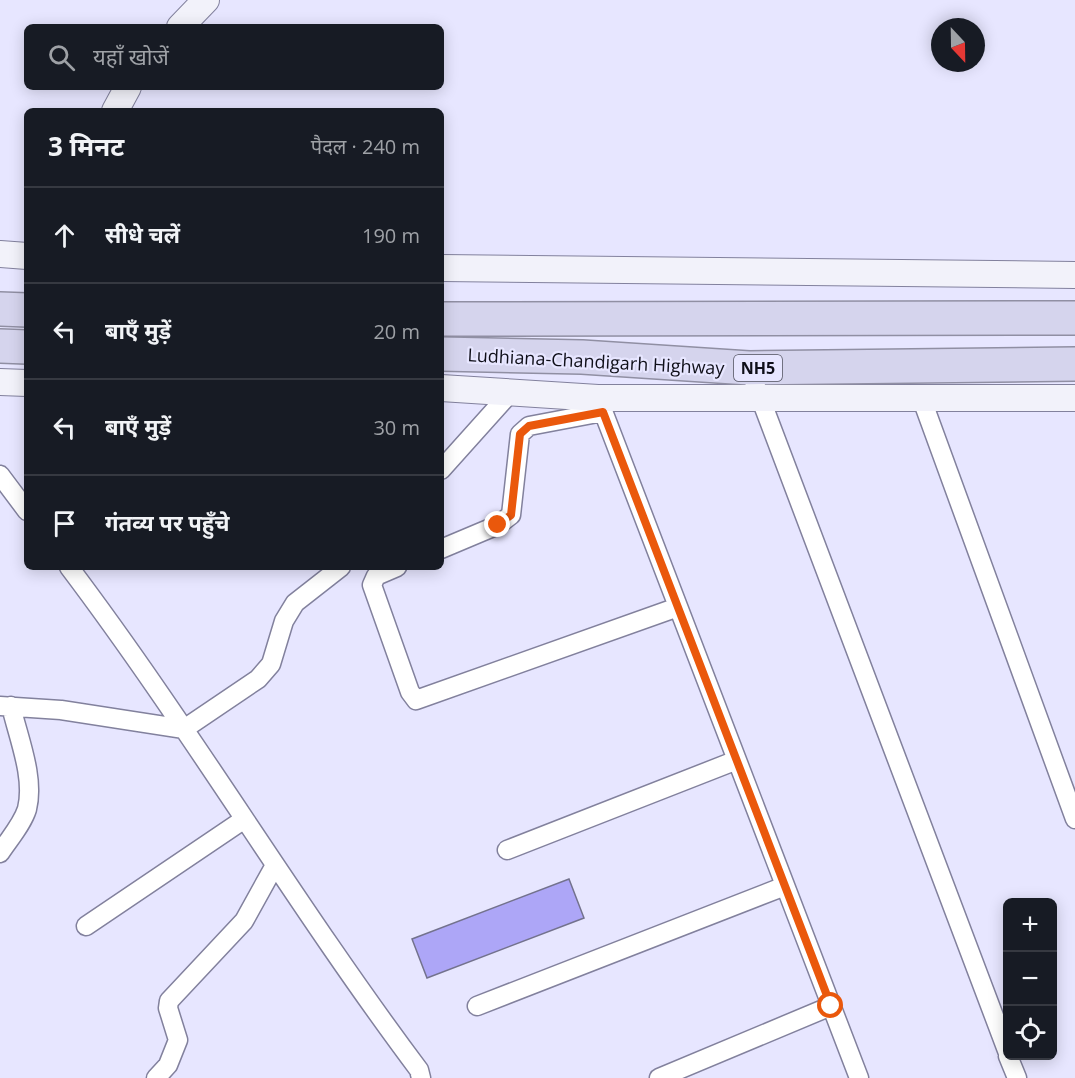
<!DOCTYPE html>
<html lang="hi">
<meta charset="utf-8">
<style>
body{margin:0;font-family:"Open Sans","Noto Sans Devanagari",sans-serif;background:#242831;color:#f1f3f6}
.controls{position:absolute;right:18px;bottom:18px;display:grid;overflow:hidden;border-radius:9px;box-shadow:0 3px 15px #0003}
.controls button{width:54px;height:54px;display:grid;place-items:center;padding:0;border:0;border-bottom:2px solid #363941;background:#171b24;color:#f1f3f6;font:30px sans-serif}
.compass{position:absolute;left:931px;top:18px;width:54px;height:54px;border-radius:50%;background:#171b24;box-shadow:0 3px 15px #0003;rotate:158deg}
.stop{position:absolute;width:18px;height:18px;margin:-14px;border:4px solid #ea580c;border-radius:50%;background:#fff}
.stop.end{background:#ea580c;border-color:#fff;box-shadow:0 2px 6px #0008}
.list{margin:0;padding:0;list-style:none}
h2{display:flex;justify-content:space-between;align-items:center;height:78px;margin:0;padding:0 24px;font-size:26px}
h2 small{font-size:20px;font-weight:400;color:#9ea1a6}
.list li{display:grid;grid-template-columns:39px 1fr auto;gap:18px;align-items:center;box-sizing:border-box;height:96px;padding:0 24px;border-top:2px solid #363941}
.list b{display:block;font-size:22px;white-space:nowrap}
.list em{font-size:20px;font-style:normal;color:#9ea1a6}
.icon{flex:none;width:33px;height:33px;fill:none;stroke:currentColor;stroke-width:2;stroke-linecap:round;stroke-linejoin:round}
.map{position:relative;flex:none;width:1075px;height:1078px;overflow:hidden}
.search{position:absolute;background:#171b24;box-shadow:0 3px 15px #0003;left:24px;top:24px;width:420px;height:66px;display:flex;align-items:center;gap:15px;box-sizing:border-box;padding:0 21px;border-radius:9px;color:#9ea1a6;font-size:22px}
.panel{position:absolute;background:#171b24;box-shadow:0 3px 15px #0003;left:24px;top:108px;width:420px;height:462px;border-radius:9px}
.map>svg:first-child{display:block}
.building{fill:#ada6f7;stroke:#73728d;stroke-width:1.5}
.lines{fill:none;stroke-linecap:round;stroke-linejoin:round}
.street-casing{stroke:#82819d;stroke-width:21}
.secondary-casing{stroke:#82819d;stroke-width:28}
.highway-casing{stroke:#908fa3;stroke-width:36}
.street{stroke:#fff;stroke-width:18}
.secondary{stroke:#f2f2fa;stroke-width:26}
.highway{stroke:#d5d4ed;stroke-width:33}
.route{stroke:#ea580c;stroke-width:8}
.labels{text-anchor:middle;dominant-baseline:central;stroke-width:4.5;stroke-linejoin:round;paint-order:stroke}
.shield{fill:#e7e6ff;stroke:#50505e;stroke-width:1.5}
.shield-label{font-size:16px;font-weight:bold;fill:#0f0f19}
.street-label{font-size:18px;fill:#0f0f19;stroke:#e7e6ff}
</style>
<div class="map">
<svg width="1075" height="1078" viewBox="0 0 1075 1078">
<rect width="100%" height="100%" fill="#e7e6ff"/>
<path class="building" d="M569,879L584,918L427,978L412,939Z"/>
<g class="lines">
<defs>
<path id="street" d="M749,368L1008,1053
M921,397L1075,819
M598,398L859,1078
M441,470L511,392
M0,475L27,511
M441,549L498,525L511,515L520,434L529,426L603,412
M69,567C192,730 296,906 419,1070L421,1078
M397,567L376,576L372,585L410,692L416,700L678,607
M0,706L61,710L184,729L258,679L271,664L284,621L295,603L341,567
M507,850L737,760
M0,853C9,839 22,825 27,809C35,777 18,737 11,706
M86,926L243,820
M477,1006L785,886
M1008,1056L1017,1078
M156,1078L168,1065L178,1040L168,1008L169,1001L244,921L275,865
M659,1078L831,1006"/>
<path id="secondary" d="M180,27L206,0
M115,111L128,87
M0,254L27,256
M441,268L1075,275
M0,382L27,383
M441,388L598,398H1075"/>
<path id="highway" d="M0,309L27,310
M441,319L1075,318
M0,346L27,347
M441,354L582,357L749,368L1075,364"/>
</defs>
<use href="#street" class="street-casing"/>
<use href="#secondary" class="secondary-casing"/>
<use href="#highway" class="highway-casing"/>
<use href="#street" class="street"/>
<use href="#secondary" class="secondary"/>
<use href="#highway" class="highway"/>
</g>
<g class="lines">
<path class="route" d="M498,525L511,515L520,434L529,426L603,412L831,1006"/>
</g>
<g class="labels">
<rect class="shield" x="734" y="355" width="48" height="26" rx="4.5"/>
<g class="shield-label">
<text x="758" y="368">NH5</text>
</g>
<g class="street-label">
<text transform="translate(596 361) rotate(3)">Ludhiana-Chandigarh Highway</text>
</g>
</g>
</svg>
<div class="controls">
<button>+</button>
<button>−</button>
<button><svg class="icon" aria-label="locate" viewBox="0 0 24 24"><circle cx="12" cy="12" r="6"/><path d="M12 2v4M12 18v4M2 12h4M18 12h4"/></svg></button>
</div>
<svg class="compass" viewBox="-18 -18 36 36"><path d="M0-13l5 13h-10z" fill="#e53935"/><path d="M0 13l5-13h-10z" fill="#9ea1a6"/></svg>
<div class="stop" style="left:831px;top:1006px"></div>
<div class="stop end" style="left:498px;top:525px"></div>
<div class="search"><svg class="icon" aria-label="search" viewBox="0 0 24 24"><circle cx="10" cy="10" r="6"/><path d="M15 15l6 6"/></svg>यहाँ खोजें</div>
<section class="panel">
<h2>3 मिनट<small>पैदल · 240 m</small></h2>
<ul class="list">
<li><svg class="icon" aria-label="ahead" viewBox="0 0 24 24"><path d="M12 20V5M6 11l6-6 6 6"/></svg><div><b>सीधे चलें</b></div><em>190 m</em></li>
<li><svg class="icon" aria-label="left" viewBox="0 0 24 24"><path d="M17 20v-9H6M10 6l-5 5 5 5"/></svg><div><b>बाएँ मुड़ें</b></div><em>20 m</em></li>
<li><svg class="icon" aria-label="left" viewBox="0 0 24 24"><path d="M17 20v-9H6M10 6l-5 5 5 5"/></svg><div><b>बाएँ मुड़ें</b></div><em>30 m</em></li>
<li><svg class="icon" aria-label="arrive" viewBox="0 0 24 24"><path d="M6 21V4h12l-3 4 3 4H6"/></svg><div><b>गंतव्य पर पहुँचे</b></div></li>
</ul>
</section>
</div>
